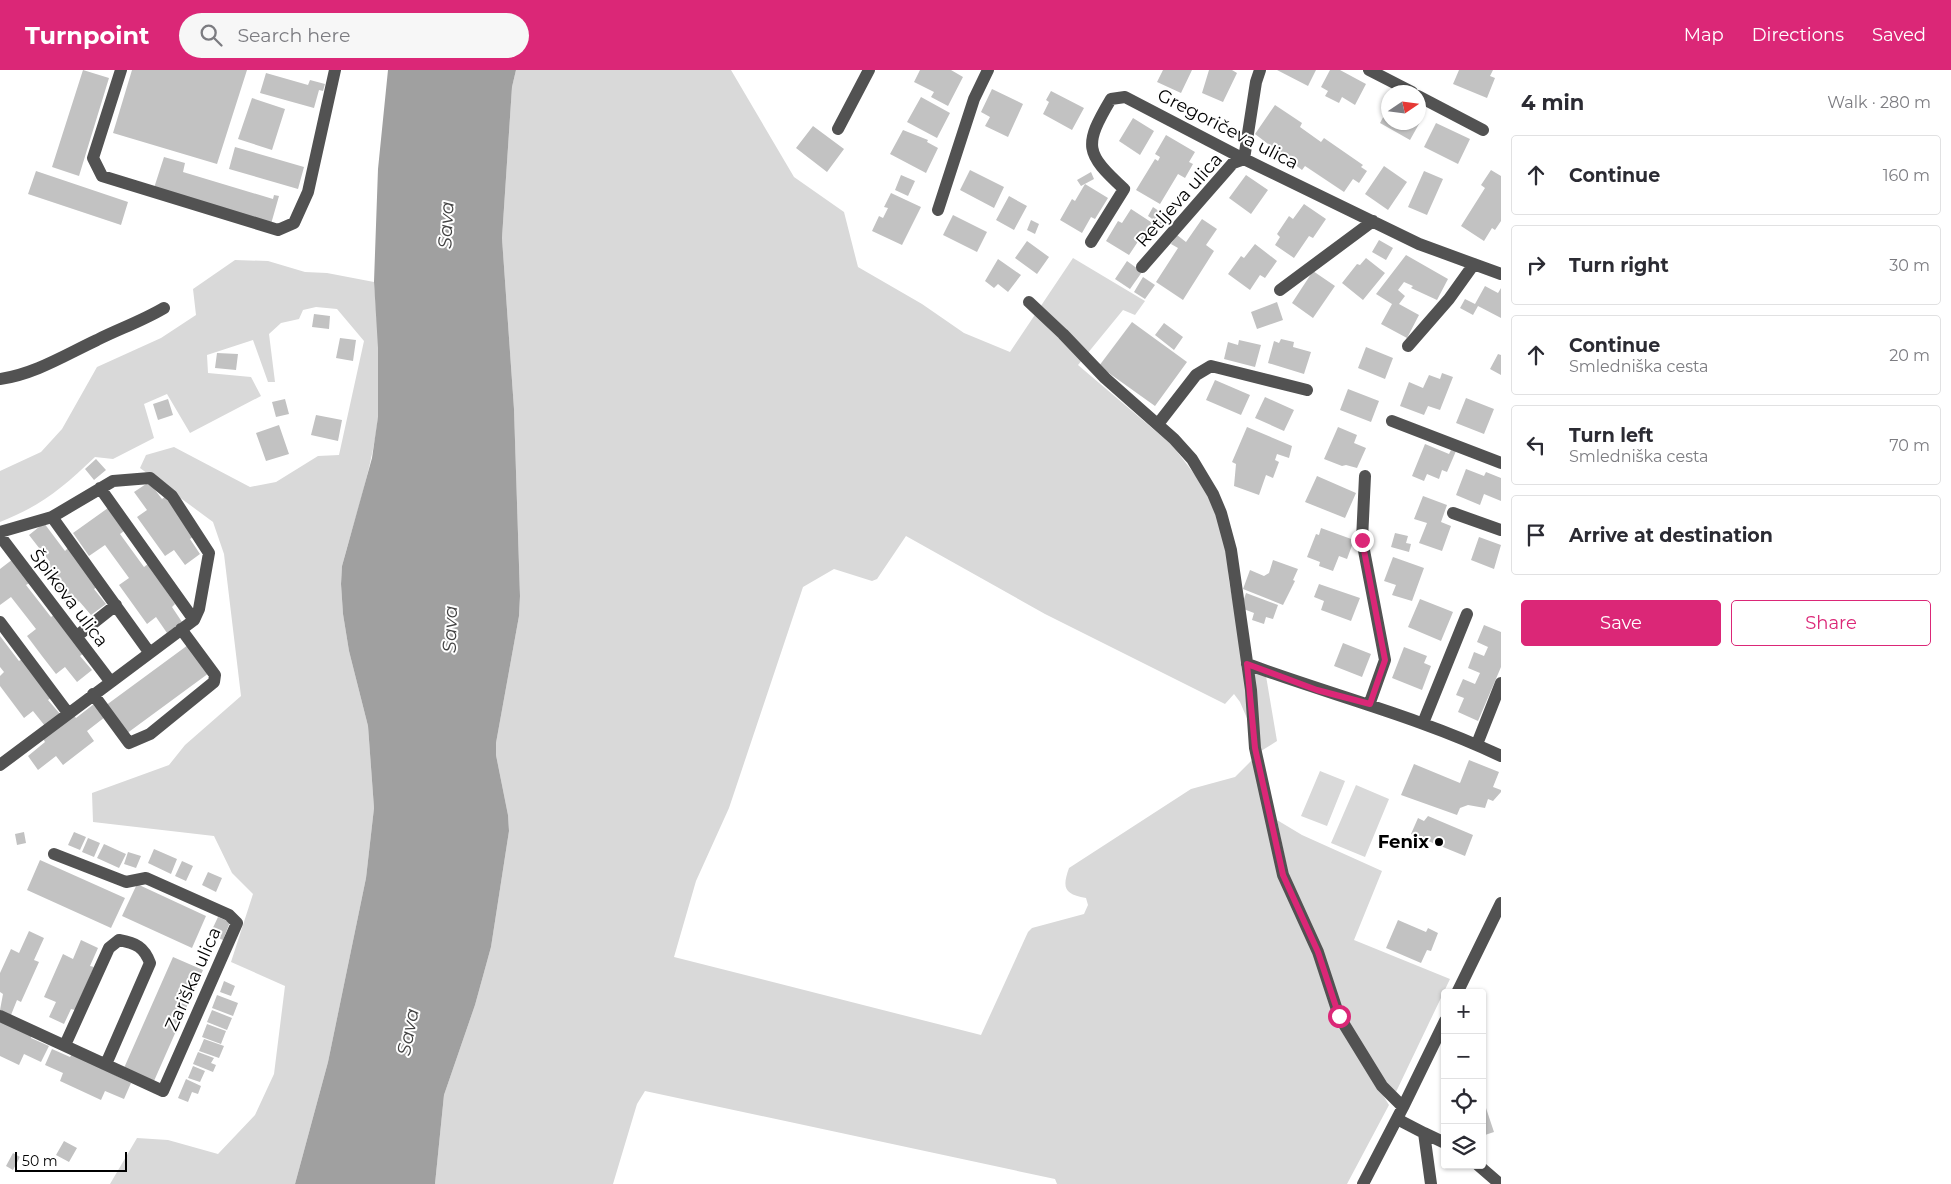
<!DOCTYPE html>
<meta charset="utf-8">
<style>
body{margin:0;font-family:Montserrat,sans-serif;background:#f7f7f7;color:#2b2b33}
.controls{position:absolute;right:15px;bottom:15px;display:grid;overflow:hidden;border-radius:5px;box-shadow:0 1px 4px #0004}
.controls button{width:45px;height:45px;display:grid;place-items:center;padding:0;border:0;border-bottom:1px solid #e1e1e2;background:#fff;color:#2b2b33;font:25px sans-serif}
.compass{position:absolute;left:1381px;top:15px;width:45px;height:45px;border-radius:50%;background:#fff;box-shadow:0 1px 4px #0004;rotate:77deg}
.scale{position:absolute;left:15px;bottom:12px;width:112px;box-sizing:border-box;padding-left:5px;border:2px solid #000;border-top:0;font-size:14px;line-height:18px;white-space:nowrap;color:#000;-webkit-text-stroke:4px #fff;paint-order:stroke}
.stop{position:absolute;width:15px;height:15px;margin:-11px;border:4px solid #db2777;border-radius:50%;background:#fff}
.stop.end{background:#db2777;border-color:#fff;box-shadow:0 1px 5px #0008}
.list{margin:0;padding:0;list-style:none}
h2{display:flex;justify-content:space-between;align-items:center;height:65px;margin:0;padding:0 20px;font-size:21px}
h2 small{font-size:16px;font-weight:400;color:#7c7c81}
.list li{display:grid;grid-template-columns:32px 1fr auto;gap:15px;align-items:center;box-sizing:border-box;height:80px;margin:0 10px 10px;padding:0 10px;border:1px solid #e1e1e2;border-radius:5px}
.list b{display:block;font-size:19px;white-space:nowrap}
.list p{margin:0;font-size:16px;white-space:nowrap;color:#7c7c81}
.list em{font-size:16px;font-style:normal;color:#7c7c81}
.actions{display:flex;gap:10px;padding:15px 20px}
.actions a{flex:1;padding:11px 0;border:1px solid #db2777;border-radius:5px;text-align:center;font-size:18px;color:#db2777}
.actions .main{background:#db2777;color:#fff}
.icon{flex:none;width:28px;height:28px;fill:none;stroke:currentColor;stroke-width:2;stroke-linecap:round;stroke-linejoin:round}
.map{position:relative;flex:none;width:1501px;height:1114px;overflow:hidden}
header{display:flex;align-items:center;gap:30px;box-sizing:border-box;height:70px;padding:0 25px;background:#db2777;color:#fff}
header strong{font-size:24px}
nav{display:flex;gap:28px;margin-inline-start:auto;font-size:18px}
.search{width:350px;height:45px;background:#f7f7f7;display:flex;align-items:center;gap:12px;box-sizing:border-box;padding:0 18px;border-radius:28px;color:#7c7c81;font-size:19px}
main{display:flex}
aside{flex:1;background:#fff}
.map>svg:first-child{display:block}
.green{fill:#d9d9d9}
.water{fill:#a0a0a0}
.building{fill:#c2c2c2}
.lines{fill:none;stroke-linecap:round;stroke-linejoin:round}
.minor{stroke:#525252;stroke-width:12}
.route{stroke:#db2777;stroke-width:6}
.poi-dot{fill:#000;stroke:#fff;stroke-width:2}
.labels{text-anchor:middle;dominant-baseline:central;stroke-width:4;stroke-linejoin:round;paint-order:stroke}
.street-label{font-size:18px;fill:#000;stroke:#fff}
.poi-label{font-size:18px;font-weight:bold;fill:#000;stroke:#fff;text-anchor:end}
.water-label{font-size:19px;font-style:italic;fill:#414141;stroke:#fff}
</style>
<header>
<strong>Turnpoint</strong>
<div class="search"><svg class="icon" aria-label="search" viewBox="0 0 24 24"><circle cx="10" cy="10" r="6"/><path d="M15 15l6 6"/></svg>Search here</div>
<nav><a>Map</a><a>Directions</a><a>Saved</a></nav>
</header>
<main>
<div class="map">
<svg width="1501" height="1114" viewBox="0 0 1501 1114">
<rect width="100%" height="100%" fill="#fff"/>
<path class="green" d="M516,0H731L794,107L844,142L858,197L922,234L964,263L1010,282L1073,188L1145,231L1135,245L1123,240L1078,295L1172,375L1205,418L1226,469L1229,511L1244,590L1266,606L1277,671L1261,681L1240,632L1234,624L1225,634L1045,544L906,466L877,509L872,511L834,499L803,517L729,738L696,811L674,887L981,965L1028,862L1032,858L1084,844L1088,835L1086,828C1064,824 1062,818 1069,798L1191,719L1235,707L1252,690L1303,855L1335,947L1389,1035L1347,1114H1057L1055,1109L645,1021L637,1034L613,1114H435L444,1025L475,935L491,877L509,761L508,745L496,685V673L519,546L520,526L514,339L502,168L512,17Z
M235,190L268,191L305,202L327,203L374,212C377,256 383,304 378,348C372,399 355,447 342,496L341,514L343,544L349,581L368,656L374,738L366,808L328,992L295,1114H110L137,1068L168,1070L218,1084L255,1045L274,1004L285,916L231,892L253,824L232,803L214,766L93,752L92,723L169,695L185,675L241,626L224,484L213,452L140,398L146,385L174,377L250,417L276,412L318,386L339,385L364,271L337,239L316,237L303,240L299,249L281,253L269,264L275,312H268L253,270L207,285L208,303L251,307L261,326L190,363L167,324L144,334L154,368L113,389L95,387C62,418 43,435 0,452V401L41,382L62,359L97,297L161,268L196,245L193,219Z
M1320,701L1345,711L1327,756L1301,746Z
M1356,715L1389,729L1365,787L1331,773Z
M1277,750L1302,765L1382,801L1354,870L1450,909L1396,1022L1387,1016L1342,945L1290,812Z"/>
<path class="water" d="M388,0H516L512,17L502,168L514,339L520,526L519,546L496,673V685L508,745L509,761L491,877L475,935L444,1025L435,1114H295L328,992L366,808L374,738L368,656L349,581L343,544L341,514L342,496L372,388L378,347V278L374,212L378,99Z"/>
<path class="building" d="M83,0L109,8L79,106L52,97Z
M132,0H247L217,94L113,63Z
M920,0H951L963,7L948,36L931,27L934,22L914,12Z
M1163,0H1192L1181,23L1157,12Z
M1209,0H1232L1237,3L1223,32L1202,23Z
M1277,0H1316L1308,16Z
M1330,0H1340L1366,14L1355,35L1342,27L1339,33L1325,26L1328,21L1321,17Z
M1459,0H1493L1490,6L1495,8L1487,28L1453,14Z
M266,3L308,15L310,10L325,14L323,21L319,20L314,38L260,23Z
M992,19L1023,34L1008,67L985,56L990,47L981,42Z
M1051,21L1084,38L1072,60L1043,44L1049,32L1046,30Z
M921,27L950,43L937,68L907,52Z
M252,28L285,39L272,80L238,69Z
M1275,35L1302,53L1300,57L1321,72L1324,68L1363,95L1361,97L1367,101L1359,113L1353,109L1344,122L1305,96L1302,100L1255,64Z
M1388,38V52H1418V42L1424,45L1410,70L1380,53Z
M1133,48L1154,61L1140,85L1119,71Z
M1436,53L1470,69L1458,94L1424,77Z
M813,56L844,79L827,102L796,78Z
M903,60L928,70L927,72L938,78L926,103L890,84Z
M1166,65L1195,82L1189,92L1193,94L1185,108L1178,104L1160,134L1136,120L1155,89L1158,91L1160,87L1155,84Z
M235,77L304,97L298,119L229,99Z
M164,87L185,93L183,102L273,129L274,125L279,126L271,154L154,118Z
M1384,96L1407,112L1388,140L1365,124Z
M970,100L1004,117L994,138L960,120Z
M1491,100L1501,106V151L1495,160L1492,158L1484,171L1461,156L1485,118L1481,115Z
M36,101L128,132L121,155L28,124Z
M1424,101L1443,109L1427,145L1408,137Z
M1091,102L1094,109L1081,116L1077,110Z
M901,105L915,111L908,126L895,120Z
M1246,105L1268,120L1251,144L1229,128Z
M1085,114L1108,128L1095,149L1091,147L1082,163L1060,150L1072,129L1075,131Z
M891,123L921,137L902,175L872,161L879,146L883,148L888,138L884,137Z
M1009,126L1027,136L1014,160L996,150Z
M1304,134L1326,149L1313,168L1309,166L1294,188L1275,175L1280,167L1277,164L1289,146L1293,149Z
M1153,137L1169,148L1164,157L1148,146Z
M1131,139L1154,154L1142,172L1139,170L1129,185L1106,171L1118,151L1122,153Z
M953,145L987,162L977,182L943,165Z
M1202,149L1217,159L1206,175L1214,181L1183,230L1156,212L1178,178L1171,174L1177,165L1186,172Z
M1031,150L1039,154L1035,164L1027,160Z
M1379,170L1393,178L1386,190L1372,182Z
M1027,171L1049,187L1037,204L1015,188Z
M1255,174L1277,191L1265,208L1260,205L1250,220L1228,204L1241,186L1244,188Z
M1406,185L1448,209L1437,230L1411,218L1413,216L1404,212L1398,220L1405,226L1399,234L1419,245L1407,268L1381,254L1392,234L1376,224Z
M1366,188L1385,203L1363,230L1342,213L1357,194L1360,195Z
M998,189L1021,205L1008,222L998,214L994,218L985,211Z
M1127,191L1142,202L1130,219L1115,209Z
M1313,201L1335,216L1313,248L1292,233Z
M1143,207L1155,215L1145,229L1134,222Z
M1485,216L1498,223L1501,218V248L1478,236L1473,245L1460,238L1465,229L1475,234Z
M1277,232L1283,250L1257,259L1251,242Z
M314,244L330,246L329,259L312,257Z
M1132,252L1187,292L1155,336L1099,296Z
M1164,253L1183,267L1174,280L1155,265Z
M340,268L356,270L353,291L336,288Z
M1281,269L1294,272L1293,277L1311,282L1304,304L1268,293L1274,271L1279,273Z
M1239,270L1261,275L1255,297L1224,289L1228,272L1238,275Z
M1366,277L1393,288L1385,309L1358,298Z
M217,283L238,284L236,300L215,298Z
M1498,284L1501,285V305L1490,299Z
M1442,303L1453,307L1440,340L1428,336L1424,345L1400,336L1409,312L1423,318L1429,305L1440,309Z
M1215,310L1250,325L1241,345L1206,330Z
M1348,319L1379,331L1371,352L1340,340Z
M1265,327L1294,340L1284,361L1255,348Z
M1466,328L1494,339L1484,364L1456,353Z
M168,329L173,345L158,350L153,334Z
M285,329L289,344L276,347L272,332Z
M316,345L342,350L338,371L311,365Z
M279,355L289,384L266,391L256,363Z
M1247,357L1292,376L1289,388L1277,384L1275,390L1279,392L1273,408L1266,405L1259,425L1234,416L1236,394L1232,392Z
M1338,357L1357,365L1354,373L1366,378L1357,398L1346,395L1342,396L1324,389Z
M1425,374L1449,384L1451,380L1456,381L1447,402L1442,400L1439,409L1427,404L1424,411L1412,406Z
M96,389L106,400L94,410L85,399Z
M1466,399L1484,406L1486,402L1501,408V431L1484,424L1480,435L1456,425Z
M1317,406L1356,423L1345,448L1305,432Z
M149,412L162,429L166,426L194,466L190,469L200,484L185,495L174,480L165,486L137,447L147,440L134,422Z
M1423,426L1447,435L1441,452L1451,456L1442,481L1419,473L1427,453L1414,449Z
M108,438L124,461L120,464L144,497L148,494L175,534L172,537L182,552L167,563L156,547L147,554L119,515L129,508L105,475L89,486L73,463Z
M44,453L65,481L68,478L98,516L94,519L106,534L91,545L79,531L70,538L41,499L50,492L29,465Z
M1321,458L1354,470L1347,489L1339,486L1333,501L1319,496L1320,492L1307,487L1316,464L1319,465Z
M1395,463L1408,466L1406,473L1411,474L1409,482L1391,477Z
M1479,467L1501,475L1494,499L1471,490Z
M1393,487L1424,498L1412,531L1392,525L1396,515L1384,511Z
M13,489L31,512L26,515L51,547L54,545L84,583L80,586L92,600L77,612L65,597L56,604L42,586L27,566L36,559L11,527L0,535V499Z
M1273,490L1298,499L1293,510L1295,511L1283,535L1243,519L1250,500L1264,506L1269,503Z
M1319,514L1360,528L1351,551L1321,540L1324,531L1314,527Z
M1246,523L1278,535L1273,549L1266,547L1264,554L1252,550L1254,543L1241,538Z
M1420,529L1453,542L1441,571L1408,557Z
M1484,555L1501,562V597L1478,651L1458,642L1464,628L1456,625L1463,609L1475,614L1480,603L1468,598L1474,582L1484,586L1488,577L1477,572Z
M0,566L19,591L23,588L52,627L48,630L60,644L45,656L33,641L24,648L0,616V606L4,602L0,597Z
M1343,573L1371,584L1362,607L1334,596Z
M188,575L209,603L126,664L105,636Z
M1404,577L1427,586L1424,593L1431,596L1422,620L1392,608Z
M94,634L105,647L87,661L94,671L63,695L56,686L38,700L28,686L45,672L42,667L72,643L76,648Z
M1469,690L1499,702L1493,717L1501,720V722L1493,731L1488,729L1485,738L1468,735L1460,738L1457,745L1401,725L1414,694L1460,713Z
M1428,746L1473,765L1465,786L1411,764L1418,748L1424,751Z
M24,762L26,773L17,775L15,764Z
M74,762L86,767L80,780L68,775Z
M88,768L100,773L94,787L82,782Z
M104,774L126,784L119,798L97,788Z
M154,779L177,789L171,804L148,793Z
M128,782L141,786L136,798L124,794Z
M40,790L125,828L111,858L27,820Z
M182,791L193,796L186,811L175,806Z
M208,802L222,808L216,822L202,815Z
M137,814L206,846L192,878L122,846Z
M218,847L230,852L223,870L210,864Z
M1398,850L1426,862L1428,858L1438,863L1431,881L1427,880L1421,893L1386,878Z
M29,861L44,868L34,890L39,892L21,932L17,930L11,945L0,940L3,924L0,922V903L11,879L19,883Z
M81,870L98,878L90,896L94,897L75,940L71,939L64,954L49,947L56,932L44,927L63,884L73,889Z
M173,887L203,900L154,1011L124,998Z
M224,911L235,916L231,926L220,922Z
M217,925L238,933L233,946L212,938Z
M212,940L232,948L227,960L207,952Z
M0,950L32,965L31,968L49,976L41,992L24,984L19,995L0,986Z
M207,954L226,961L221,974L202,967Z
M204,969L224,976L219,988L199,981Z
M52,979L70,987L72,984L131,1013L124,1029L105,1021L101,1030L60,1011L63,1003L45,995Z
M198,982L214,988L211,993L216,995L213,1002L193,994Z
M193,996L205,1001L200,1012L188,1008Z
M186,1009L201,1016L198,1024L192,1022L188,1032L178,1028Z
M1486,1038L1494,1062L1482,1066V1039Z
M64,1071L77,1078L69,1092L56,1085Z
M13,1083L20,1087L13,1100L6,1096Z"/>
<g class="lines">
<path class="minor" d="M121,0L93,88L102,106L278,160L294,153L308,122L335,0
M1369,0L1412,22
M1418,26L1483,60
M838,59L869,0
M938,140L974,29L988,0
M1091,172L1124,119C1085,83 1083,76 1111,29L1125,27L1244,89L1419,174L1501,204
M1142,197L1233,93L1244,89L1256,12L1260,0
M1280,220L1373,151
M1029,232L1063,264L1105,308L1174,369L1192,389L1213,424L1221,443L1231,480L1251,620L1255,678L1283,805L1318,882L1339,946L1382,1016L1403,1037
M1408,276L1449,229L1474,194
M0,309C35,304 65,285 97,270C119,259 142,251 164,238
M1392,351L1501,393
M1158,354L1196,305L1211,296L1307,320
M1365,406L1362,470L1385,590L1369,635
M100,418L194,550
M1453,443L1501,460
M52,447L149,582
M0,462L52,447L113,411L150,408L172,426L209,483L199,539L194,550L0,695
M0,466L110,611
M0,552L68,643
M77,566L116,535
M1247,594C1331,625 1419,647 1501,686
M93,624L129,673L150,664L214,612L215,605L181,559
M1423,653L1467,544
M1477,674L1501,613
M1457,923L1501,833
M0,946L163,1021L237,853L229,845L146,808L126,812L54,784
M65,975L109,878L119,870C136,873 144,877 150,893L106,994
M1397,1049L1424,1063L1431,1114
M1424,1063L1445,1073
M1478,1095L1500,1114
M1363,1114L1403,1037L1445,951"/>
</g>
<g class="lines">
<path class="route" d="M1339,946L1318,882L1283,805L1255,678L1247,594L1317,620L1370,634L1385,590L1362,470"/>
</g>
<circle class="poi-dot" cx="1439" cy="772" r="5"/>
<g class="labels">
<g class="street-label">
<text transform="translate(1228 59) rotate(27)">Gregoričeva ulica</text>
<text transform="translate(1179 130) rotate(-48)">Retljeva ulica</text>
<text transform="translate(69 528) rotate(53)">Špikova ulica</text>
<text transform="translate(193 909) rotate(-66)">Zariška ulica</text>
</g>
<g class="poi-label">
<text x="1429" y="772">Fenix</text>
</g>
<g class="water-label">
<text transform="translate(446 155) rotate(-87)">Sava</text>
<text transform="translate(450 559) rotate(-88)">Sava</text>
<text transform="translate(408 962) rotate(-79)">Sava</text>
</g>
</g>
</svg>
<div class="controls">
<button>+</button>
<button>−</button>
<button><svg class="icon" aria-label="locate" viewBox="0 0 24 24"><circle cx="12" cy="12" r="6"/><path d="M12 2v4M12 18v4M2 12h4M18 12h4"/></svg></button>
<button><svg class="icon" aria-label="layers" viewBox="0 0 24 24"><path d="M12 4l9 5-9 5-9-5zM3 14l9 5 9-5"/></svg></button>
</div>
<svg class="compass" viewBox="-18 -18 36 36"><path d="M0-13l5 13h-10z" fill="#e53935"/><path d="M0 13l5-13h-10z" fill="#7c7c81"/></svg>
<div class="scale">50 m</div>
<div class="stop" style="left:1339px;top:946px"></div>
<div class="stop end" style="left:1362px;top:470px"></div>
</div>
<aside>
<h2>4 min<small>Walk · 280 m</small></h2>
<ul class="list">
<li><svg class="icon" aria-label="ahead" viewBox="0 0 24 24"><path d="M12 20V5M6 11l6-6 6 6"/></svg><div><b>Continue</b></div><em>160 m</em></li>
<li><svg class="icon" aria-label="right" viewBox="0 0 24 24"><path d="M7 20v-9h11M14 6l5 5-5 5"/></svg><div><b>Turn right</b></div><em>30 m</em></li>
<li><svg class="icon" aria-label="ahead" viewBox="0 0 24 24"><path d="M12 20V5M6 11l6-6 6 6"/></svg><div><b>Continue</b><p>Smledniška cesta</p></div><em>20 m</em></li>
<li><svg class="icon" aria-label="left" viewBox="0 0 24 24"><path d="M17 20v-9H6M10 6l-5 5 5 5"/></svg><div><b>Turn left</b><p>Smledniška cesta</p></div><em>70 m</em></li>
<li><svg class="icon" aria-label="arrive" viewBox="0 0 24 24"><path d="M6 21V4h12l-3 4 3 4H6"/></svg><div><b>Arrive at destination</b></div></li>
</ul>
<div class="actions"><a class="main">Save</a><a>Share</a></div>
</aside>
</main>
